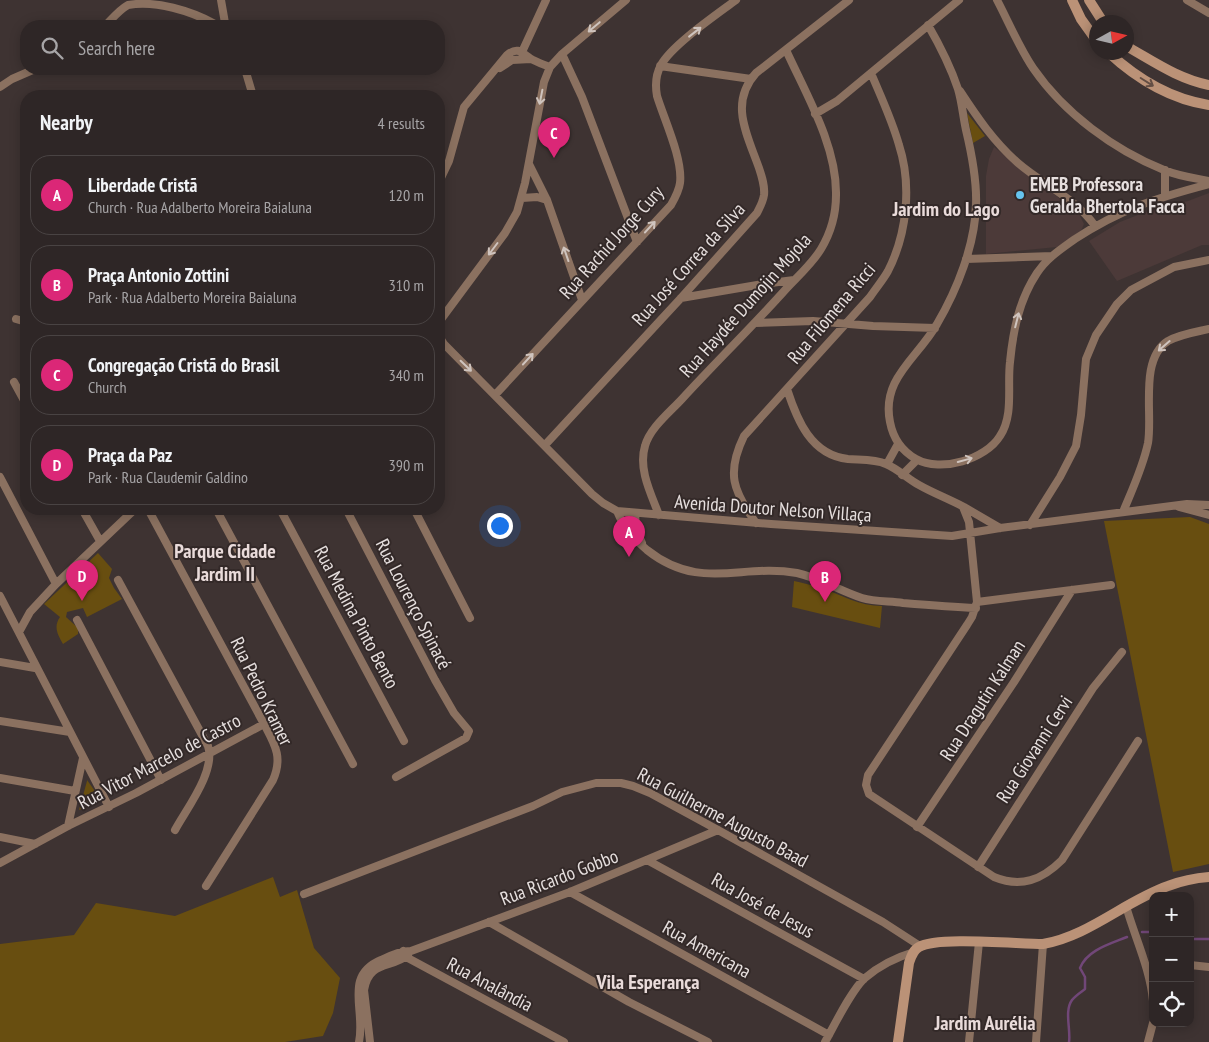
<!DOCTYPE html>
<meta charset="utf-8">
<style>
body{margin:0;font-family:"PT Sans Narrow",sans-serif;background:#362e2e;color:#f1f3f6}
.controls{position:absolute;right:15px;bottom:15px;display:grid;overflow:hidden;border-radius:10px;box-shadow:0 2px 12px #0003}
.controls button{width:45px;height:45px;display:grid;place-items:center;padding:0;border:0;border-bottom:1px solid #494343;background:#2e2626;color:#f1f3f6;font:25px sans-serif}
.compass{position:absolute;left:1089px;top:15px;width:45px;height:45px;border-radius:50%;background:#2e2626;box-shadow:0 2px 12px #0003;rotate:82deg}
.you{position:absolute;left:499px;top:525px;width:18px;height:18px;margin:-12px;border:4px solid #fff;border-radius:50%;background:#1a73e8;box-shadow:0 0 0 8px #1a73e833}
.badge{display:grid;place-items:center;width:32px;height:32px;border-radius:50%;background:#db2777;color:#fff;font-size:16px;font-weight:700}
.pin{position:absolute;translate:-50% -41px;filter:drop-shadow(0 1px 2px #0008)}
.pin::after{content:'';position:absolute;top:26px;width:18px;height:15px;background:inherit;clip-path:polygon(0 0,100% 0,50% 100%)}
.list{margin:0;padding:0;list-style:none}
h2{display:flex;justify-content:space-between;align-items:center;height:65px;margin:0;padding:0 20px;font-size:21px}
h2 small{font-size:16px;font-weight:400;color:#a7a5a7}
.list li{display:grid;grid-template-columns:32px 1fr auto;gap:15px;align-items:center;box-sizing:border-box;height:80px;margin:0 10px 10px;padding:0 10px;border:1px solid #494343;border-radius:20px}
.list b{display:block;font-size:19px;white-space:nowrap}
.list p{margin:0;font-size:16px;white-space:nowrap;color:#a7a5a7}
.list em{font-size:16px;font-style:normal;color:#a7a5a7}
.icon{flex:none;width:28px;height:28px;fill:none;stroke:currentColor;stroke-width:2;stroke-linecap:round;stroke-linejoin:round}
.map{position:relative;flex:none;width:1209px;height:1042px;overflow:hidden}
.search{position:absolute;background:#2e2626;box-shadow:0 2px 12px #0003;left:20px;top:20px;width:425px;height:55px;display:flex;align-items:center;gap:12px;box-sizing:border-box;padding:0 18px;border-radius:20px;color:#a7a5a7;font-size:19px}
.panel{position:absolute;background:#2e2626;box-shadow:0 2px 12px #0003;left:20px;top:90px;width:425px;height:425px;border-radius:20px}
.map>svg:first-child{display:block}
.built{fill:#4c3a39}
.green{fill:#684e10}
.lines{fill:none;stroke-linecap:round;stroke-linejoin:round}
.stream{stroke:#714778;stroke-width:2.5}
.street{stroke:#8b7160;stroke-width:8}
.secondary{stroke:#bb9277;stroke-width:10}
.oneway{stroke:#cfc4be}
.oneway2{stroke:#634e44}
.poi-dot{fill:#66c4ef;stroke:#332928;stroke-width:2}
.labels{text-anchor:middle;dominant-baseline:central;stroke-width:4;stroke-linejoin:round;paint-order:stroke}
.poi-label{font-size:19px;font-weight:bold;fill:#e6dfde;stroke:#332928;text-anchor:start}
.street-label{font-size:19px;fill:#e6dfde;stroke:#332928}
.neighbourhood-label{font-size:20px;font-weight:bold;fill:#e9dbda;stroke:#332928}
</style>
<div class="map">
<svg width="1209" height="1042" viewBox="0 0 1209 1042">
<rect width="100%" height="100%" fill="#3e3332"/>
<path class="built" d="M994,147L1079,214L1084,224L1081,231L1057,247L986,254V176L989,159Z
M1209,193V245H1202L1117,281L1089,241L1120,222L1143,213L1188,201Z"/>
<path class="green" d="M967,113L985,136L973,143Z
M1190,517L1209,524V864L1173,872L1104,521Z
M98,553L112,569L109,578L114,588L122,599L87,617L83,608L67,612L66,617L78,628V634L63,644C58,635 53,627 60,617L44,604Z
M794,581C803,583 812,585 821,588C842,595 859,606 882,606L880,628L792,607Z
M87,780L102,801L79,810L87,781Z
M273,877L280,897L297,890L314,948L340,978L333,1013L323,1036L285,1042H0V944L74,935L96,903L175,916Z"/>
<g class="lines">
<path class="stream" d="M1142,932H1153
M1190,939H1209
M1069,1042C1071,1030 1064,1011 1072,1000C1075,996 1081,992 1085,989V977L1080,968C1087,950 1110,944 1127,937"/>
<path class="street" d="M221,0L225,23L222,26
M997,0C1009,23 1019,47 1033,68C1064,113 1114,150 1164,170C1178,176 1194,178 1209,181
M1187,0L1209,13
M928,25C939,44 951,68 958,89C962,102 963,117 966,130C972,155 977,180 976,205C975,245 957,290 937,324C918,358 881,378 890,422C893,438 902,451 916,459C941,473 986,459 1000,436C1014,415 1007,386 1010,362C1013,331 1019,300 1037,273C1047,258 1061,249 1075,239C1121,209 1156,198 1209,184
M105,26C112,19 119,10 128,5C156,0 191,11 215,24L222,26
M522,52L546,0
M562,54L582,97L637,242
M660,66L751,79
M500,68L512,60L531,59
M245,69L253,96
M0,87L12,79L35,69
M960,91C977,117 994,142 1018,163C1042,184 1077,199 1095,226
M815,114L837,101L959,0
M529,164L547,200L582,300
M1165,170V195
M439,182L449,161L464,107L507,55C518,46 522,53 531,59C537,62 544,65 550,67
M522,198L537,197L547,200
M966,259L1052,256
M681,298L763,284L794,280
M16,319L26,322
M439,322L505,233L517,212L525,183L544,82L550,67L562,54L626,0
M755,323L813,321L873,326L935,328
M439,336L444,344L592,494L603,503L617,511L771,524L952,536L1000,528L1187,504L1209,505
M14,382L26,404
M787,389C797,420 811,455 848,459C860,460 875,459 886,464C898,469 908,479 919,485C933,493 949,499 964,507C976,514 988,521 1000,528
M495,395L671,205C675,198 679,191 680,183C683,159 664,119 657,96C655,85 656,74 661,65C672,45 716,15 736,0
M545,445L681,298L757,213C760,207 763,202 764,195C765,186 762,177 759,168C747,134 729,103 756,73L849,0
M887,464L898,444
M902,475L917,460
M0,477L56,584
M963,507L969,522L977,602L972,617L967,625L868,775L866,785L869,794L994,877C1021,888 1042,880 1062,860L1138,741
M1179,507L1209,515
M82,509L100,541
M148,509L264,724C275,745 283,757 273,780L206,886
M216,509L353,764
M280,509L404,741
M346,509L435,680L454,713L469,731L466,738L396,777
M414,509L470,618
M617,511C624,528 633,538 647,550C700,592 741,563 797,573C820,578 840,591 862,598C875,602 890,601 903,603C927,605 951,607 976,608
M1123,512C1132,490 1143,467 1148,443C1153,414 1139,359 1168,341C1181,334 1196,332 1209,329
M635,513L636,529L642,543
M659,515C651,494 638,469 645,446C650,428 669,413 682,399C716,362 752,327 786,289C797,277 812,264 821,249C830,234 836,214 836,195C837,146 806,94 786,50
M756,523C733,491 726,473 744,436L870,297C876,288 883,280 888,271C907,234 912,185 899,145C892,120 881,97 871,73
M1030,525L1060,477L1076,446L1081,415L1086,359L1096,335L1117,304L1131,290L1174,267L1209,260
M118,580L208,746C216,771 187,808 175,830
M0,596L109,807
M977,602L1111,585
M77,620L161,780
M19,632L30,612L56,584L135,509
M0,662L35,668
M0,721L70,732
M0,778L75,791
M68,826L83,758
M917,827L1014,682L1072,590
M0,837L35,844
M647,860L864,979
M0,863L68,826L136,793L264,724
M978,867L1093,688L1122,652
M570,892L829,1035
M304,894L533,806L562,792L596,783H621L633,786L650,793L718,830L883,922L920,946
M1126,906C1135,938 1150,968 1153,1001
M489,922L629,1002L708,1042
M403,951L406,957L564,1042
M1190,965L1209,967
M359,1042C366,1010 343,976 381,960C391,955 400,951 411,951L570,892L718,830
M370,1042L364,990C369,960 391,969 408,955
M825,1042C834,1026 852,989 865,978C879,966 897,957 914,952
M969,1042L979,942
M1036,1042L1043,944
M1148,1042L1153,1023"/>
<path class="secondary" d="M1072,0L1081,19L1096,40
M1089,0L1103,22
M1126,46C1153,61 1178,79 1209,85
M1108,52C1137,79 1170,99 1209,105
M898,1042L909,963C911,957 913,950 919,947C937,936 1018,944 1043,944C1089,936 1125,901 1168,886C1181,881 1195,878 1209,877"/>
</g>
<defs><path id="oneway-shaft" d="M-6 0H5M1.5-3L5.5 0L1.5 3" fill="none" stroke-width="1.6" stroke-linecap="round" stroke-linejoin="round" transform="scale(1.25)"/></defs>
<g class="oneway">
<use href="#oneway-shaft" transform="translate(594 27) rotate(140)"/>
<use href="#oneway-shaft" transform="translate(695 32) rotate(-38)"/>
<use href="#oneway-shaft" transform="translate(541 97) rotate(101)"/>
<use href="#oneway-shaft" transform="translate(650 227) rotate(-47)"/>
<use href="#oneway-shaft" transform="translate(493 249) rotate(127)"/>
<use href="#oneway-shaft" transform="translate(566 254) rotate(-109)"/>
<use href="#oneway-shaft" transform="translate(1017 320) rotate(-76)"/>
<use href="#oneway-shaft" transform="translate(1164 346) rotate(139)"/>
<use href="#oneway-shaft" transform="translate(528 359) rotate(-47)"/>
<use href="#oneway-shaft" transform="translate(466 366) rotate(44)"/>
<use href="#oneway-shaft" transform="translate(965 460) rotate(-15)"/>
</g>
<use class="oneway2" href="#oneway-shaft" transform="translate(1147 82) rotate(32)"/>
<circle class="poi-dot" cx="1020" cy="195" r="5"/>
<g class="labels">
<g class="poi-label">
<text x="1030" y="184">EMEB Professora<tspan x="1030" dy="22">Geralda Bhertola Facca</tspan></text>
</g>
<g class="street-label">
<text transform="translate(611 242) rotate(-48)">Rua Rachid Jorge Cury</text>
<text transform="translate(688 264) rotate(-48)">Rua José Correa da Silva</text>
<text transform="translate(745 305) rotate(-48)">Rua Haydée Dumojin Mojola</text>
<text transform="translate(831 313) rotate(-50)">Rua Filomena Ricci</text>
<text transform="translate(773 508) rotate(4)">Avenida Doutor Nelson Villaça</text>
<text transform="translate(414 604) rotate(63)">Rua Lourenço Spinacé</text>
<text transform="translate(357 617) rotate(62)">Rua Medina Pinto Bento</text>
<text transform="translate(262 691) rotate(64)">Rua Pedro Kramer</text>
<text transform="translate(982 700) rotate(-57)">Rua Dragutin Kalman</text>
<text transform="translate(1034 749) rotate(-57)">Rua Giovanni Cervi</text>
<text transform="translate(159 761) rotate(-28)">Rua Vitor Marcelo de Castro</text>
<text transform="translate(723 817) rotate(28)">Rua Guilherme Augusto Baad</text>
<text transform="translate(559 877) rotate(-21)">Rua Ricardo Gobbo</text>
<text transform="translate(763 905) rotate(29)">Rua José de Jesus</text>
<text transform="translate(707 949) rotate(29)">Rua Americana</text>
<text transform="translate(490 984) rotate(28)">Rua Analândia</text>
</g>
<g class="neighbourhood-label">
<text x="946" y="209">Jardim do Lago</text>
<text x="225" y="551">Parque Cidade<tspan x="225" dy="23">Jardim II</tspan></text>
<text x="648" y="982">Vila Esperança</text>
<text x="985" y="1023">Jardim Aurélia</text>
</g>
</g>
</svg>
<div class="controls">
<button>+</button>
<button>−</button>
<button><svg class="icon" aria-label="locate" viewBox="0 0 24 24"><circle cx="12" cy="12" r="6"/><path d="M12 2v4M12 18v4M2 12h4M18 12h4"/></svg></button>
</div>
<svg class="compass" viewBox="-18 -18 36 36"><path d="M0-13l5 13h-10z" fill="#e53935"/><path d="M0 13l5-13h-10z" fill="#a7a5a7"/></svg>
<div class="you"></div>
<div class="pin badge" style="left:629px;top:557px">A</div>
<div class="pin badge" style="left:825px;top:602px">B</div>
<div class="pin badge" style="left:554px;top:158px">C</div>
<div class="pin badge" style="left:82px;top:601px">D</div>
<div class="search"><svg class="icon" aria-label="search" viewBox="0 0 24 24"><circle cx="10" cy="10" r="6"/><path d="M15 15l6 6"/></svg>Search here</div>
<section class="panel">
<h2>Nearby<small>4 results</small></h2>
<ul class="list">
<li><span class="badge">A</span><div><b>Liberdade Cristã</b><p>Church · Rua Adalberto Moreira Baialuna</p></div><em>120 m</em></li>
<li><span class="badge">B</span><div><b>Praça Antonio Zottini</b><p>Park · Rua Adalberto Moreira Baialuna</p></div><em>310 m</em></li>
<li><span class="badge">C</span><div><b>Congregação Cristã do Brasil</b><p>Church</p></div><em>340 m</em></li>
<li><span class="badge">D</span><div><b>Praça da Paz</b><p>Park · Rua Claudemir Galdino</p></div><em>390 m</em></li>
</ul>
</section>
</div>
